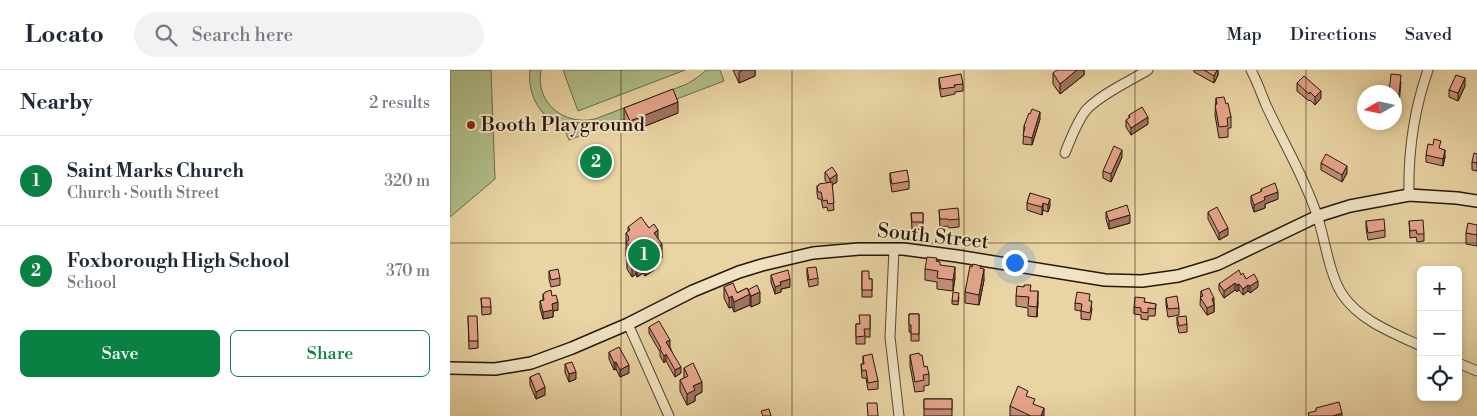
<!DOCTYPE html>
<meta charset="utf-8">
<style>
body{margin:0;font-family:"Libre Bodoni",serif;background:#f2f2f3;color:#1f2937}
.controls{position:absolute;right:15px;bottom:15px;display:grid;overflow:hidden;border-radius:8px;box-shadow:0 2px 8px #0003}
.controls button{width:45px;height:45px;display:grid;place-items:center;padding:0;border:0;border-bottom:1px solid #e0e1e3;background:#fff;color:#1f2937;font:25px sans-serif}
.compass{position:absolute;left:907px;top:15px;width:45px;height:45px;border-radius:50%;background:#fff;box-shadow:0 2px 8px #0003;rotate:261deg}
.you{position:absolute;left:564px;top:192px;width:18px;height:18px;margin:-12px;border:4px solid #fff;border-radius:50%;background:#1a73e8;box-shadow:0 0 0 8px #1a73e833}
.badge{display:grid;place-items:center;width:32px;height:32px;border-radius:50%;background:#0b8043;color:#fff;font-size:16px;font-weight:700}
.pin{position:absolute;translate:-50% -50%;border:2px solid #fff;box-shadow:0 1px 5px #0006}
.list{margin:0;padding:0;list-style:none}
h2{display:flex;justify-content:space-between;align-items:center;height:65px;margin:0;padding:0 20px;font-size:21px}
h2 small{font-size:16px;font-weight:400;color:#747a83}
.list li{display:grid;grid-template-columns:32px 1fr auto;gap:15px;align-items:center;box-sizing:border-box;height:90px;padding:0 20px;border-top:1px solid #e0e1e3}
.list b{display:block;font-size:19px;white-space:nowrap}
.list p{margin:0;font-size:16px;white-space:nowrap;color:#747a83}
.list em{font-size:16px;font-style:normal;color:#747a83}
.actions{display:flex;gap:10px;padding:15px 20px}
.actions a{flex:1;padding:11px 0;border:1px solid #0b8043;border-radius:8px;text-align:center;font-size:18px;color:#0b8043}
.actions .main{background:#0b8043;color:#fff}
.icon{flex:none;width:28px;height:28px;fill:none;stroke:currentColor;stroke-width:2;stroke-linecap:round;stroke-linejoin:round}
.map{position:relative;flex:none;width:1027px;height:346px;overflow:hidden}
header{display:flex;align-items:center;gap:30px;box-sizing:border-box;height:70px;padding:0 25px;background:#fff;border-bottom:1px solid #e0e1e3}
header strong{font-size:24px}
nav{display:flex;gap:28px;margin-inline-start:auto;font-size:18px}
.search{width:350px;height:45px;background:#f2f2f3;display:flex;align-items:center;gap:12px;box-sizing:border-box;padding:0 18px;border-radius:28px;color:#747a83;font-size:19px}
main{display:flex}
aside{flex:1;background:#fff}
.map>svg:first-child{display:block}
.garden{fill:#b0be8a;stroke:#6a6a4a}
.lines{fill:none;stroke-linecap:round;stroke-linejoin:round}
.street-casing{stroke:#564630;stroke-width:11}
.secondary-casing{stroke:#251709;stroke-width:14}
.street{stroke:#f1e3c3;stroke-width:9}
.secondary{stroke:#f1e3c3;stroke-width:11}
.wall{fill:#c68e78;stroke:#251709}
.shaded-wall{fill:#a17462;stroke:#251709}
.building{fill:#e6a58c;stroke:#251709}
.grid{fill:none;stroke:#251709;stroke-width:1;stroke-opacity:0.55}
.poi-dot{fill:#8f2418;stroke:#f1e3c3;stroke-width:2}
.labels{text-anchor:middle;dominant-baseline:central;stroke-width:4;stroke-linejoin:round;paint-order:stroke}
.poi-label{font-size:20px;fill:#251709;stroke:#f1e3c3;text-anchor:start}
.street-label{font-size:20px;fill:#251709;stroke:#f1e3c3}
</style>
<header>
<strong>Locato</strong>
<div class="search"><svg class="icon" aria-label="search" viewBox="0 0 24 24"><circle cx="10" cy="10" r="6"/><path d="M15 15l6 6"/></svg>Search here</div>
<nav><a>Map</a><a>Directions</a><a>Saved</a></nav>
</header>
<main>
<aside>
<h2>Nearby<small>2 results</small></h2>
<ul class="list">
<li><span class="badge">1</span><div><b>Saint Marks Church</b><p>Church · South Street</p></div><em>320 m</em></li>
<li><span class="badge">2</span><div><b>Foxborough High School</b><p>School</p></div><em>370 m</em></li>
</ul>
<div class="actions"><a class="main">Save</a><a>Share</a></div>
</aside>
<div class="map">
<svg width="1027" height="346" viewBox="0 0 1027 346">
<rect width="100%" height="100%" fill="#e9d4a3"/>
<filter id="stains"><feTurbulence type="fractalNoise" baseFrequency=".004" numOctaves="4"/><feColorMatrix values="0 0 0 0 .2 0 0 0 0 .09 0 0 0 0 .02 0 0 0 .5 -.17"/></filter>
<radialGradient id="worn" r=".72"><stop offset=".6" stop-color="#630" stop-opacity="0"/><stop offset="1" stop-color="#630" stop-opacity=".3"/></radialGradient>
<path class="garden" d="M0,0H41L45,109L0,147Z
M80,0H91C85,33 114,56 145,49L237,14L248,7L256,0H270L274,11L119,70L114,58C91,48 77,26 80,0Z
M113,0H235L128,41Z"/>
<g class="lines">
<defs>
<path id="street" d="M801,0C807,11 811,23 816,35C833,72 854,106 867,145C875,169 879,204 892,224C910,251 943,263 971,276
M615,83C620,70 629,47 638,38C655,22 678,12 698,0
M959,125C958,82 964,40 978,0
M444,179L440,267L449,346
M178,254L219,346
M1008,293L1027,301"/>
<path id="secondary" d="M0,298L45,299L81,293L122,278L178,254L243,221L289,202L312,195L363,183L409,179H453L507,186L655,210L692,211L728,206L768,194L868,146L900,136L959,125L1007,128L1027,131"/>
</defs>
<use href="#street" class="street-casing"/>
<use href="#secondary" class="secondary-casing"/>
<use href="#street" class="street"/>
<use href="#secondary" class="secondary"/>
</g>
<path class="wall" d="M283,0H305V6L289,13Z
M634,0V5L610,24L603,14V3Z
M744,0H768V5L764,13L744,2Z
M489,8L513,14V21L505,22V24L491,27L489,15Z
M951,12L949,33L944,32V22Z
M847,13L871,28L865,35L860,30L859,31L847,21Z
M1015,16L1008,31L999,27V20Z
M766,28L776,34L781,47V58H778V67L769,68L765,45Z
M174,38L228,43L180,62L174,49Z
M580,44L590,49L582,75L573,74L574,56Z
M679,45L698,54L681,65L676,57V50L679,48Z
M991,79L995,87L993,96L976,92V85Z
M1027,84V101L1022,100V92Z
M672,87L661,112L653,108V101Z
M871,93L897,103L892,112L871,100Z
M375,102L387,112L382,115L384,140L378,141L377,137L373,138L371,129H368L367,123V116L377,113L375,110Z
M440,103L459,111V119L442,122L440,110Z
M811,119L828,129L815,134V138L804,142L801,133V126L811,122Z
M580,123L600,136L598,142L593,140L592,145L577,140V133Z
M489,140L509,149V157L499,158L498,156L490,157Z
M656,142L680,153L659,159L656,149Z
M758,142L778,165L769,170L758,149Z
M461,143H473V159L462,160Z
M916,151L935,160V167L918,170L916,158Z
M959,151L974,164V171L967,172L966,167L960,168Z
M1027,155V176L1016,174V163Z
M178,157L199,158L208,168L212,188L204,195V200L195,206L193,203L187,207L186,204L182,207L177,199V188L176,186V163L178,161Z
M487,191L490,195L505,208L503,221L487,219V212L475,210V199Z
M522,197L531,199L534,210L529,235L515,233V222Z
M357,198L368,208V215L359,217L357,206Z
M99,201L110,208V215L101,217L99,209Z
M412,201L419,209H422V227H412Z
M321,205L340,217L331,219V222L325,224L321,212Z
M791,205L808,217L800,223L798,221L793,225L789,220L787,222L785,220L774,228L769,220V214Z
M274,217L287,223L297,218L310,233L301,237L300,235L284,242L282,237L279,238L274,228Z
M581,221L588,232L587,247L578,246V238L566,236V226Z
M751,221L764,233V242L757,245L750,235Z
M93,224L102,226L108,240L103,241V247L93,249L90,238V231L93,230Z
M509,227L508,235L502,234V231Z
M31,228L41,237V244L32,245Z
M716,228L729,238V245L718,247L716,235Z
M640,231L642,239L640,250L631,249V241L625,240V233Z
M695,232L706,234L705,246H698V250L691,249V245L684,244V237Z
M459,244H469V271H461V262H459Z
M420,245V267H415V274H406V254H409Z
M18,246L28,271V278L19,279Z
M727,247L737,254V262L729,263L727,254Z
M199,257L220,277L231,303L225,307L216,291L214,293L210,286V282L199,263Z
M159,282L179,303L170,307L166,299L164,300L159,289Z
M460,285L474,297L479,304V315L474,316V321L465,322L460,296Z
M413,286L428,311V319L418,320L416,308H412L411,294H413Z
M115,294L126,309L119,312L115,302Z
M234,298L252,322L245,326V331L237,335L230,321V310L234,308Z
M80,307L95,325L86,329L80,315Z
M578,327L594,346H560V336Z
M474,329H502V346H474Z"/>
<path class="shaded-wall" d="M293,0H305V6L289,13V2Z
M627,0H634V5L610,24V14Z
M767,0H768V5L764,13V6Z
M1015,8V16L1008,31V23Z
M871,21V28L865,35V27Z
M228,32V43L180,62V51Z
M590,42V49L582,75V68Z
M698,47V54L681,65V58Z
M672,80V87L661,112V104Z
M995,80V87L993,96V89Z
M897,96V103L892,112V105Z
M387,104V112L380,116V109Z
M828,122V129L815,134V138L804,142V135L814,127Z
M600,129V136L598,142V135Z
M593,133V140L592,145V137Z
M680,145V153L659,159V151Z
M778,158V165L769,170V163Z
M208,160V174L204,163Z
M212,174V188L204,195V200L195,206V192L201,183Z
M193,189V203L187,207V193Z
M186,190V204L182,207V193Z
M505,197V208L503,221V210Z
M534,199V210L529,235V225Z
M340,209V217L331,219V222L325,224V217L330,212Z
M808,211V217L800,223V216Z
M785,213V220L774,228V221Z
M789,214V220L787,222V215Z
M798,215V221L793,225V219Z
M588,221V232L587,247V237Z
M310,222V233L301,237V226Z
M300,224V235L284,242V232Z
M282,226V237L279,238V228Z
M764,228V242L757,245V238L762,229Z
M108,232V240L103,241V247L93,249V242L102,234Z
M220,270V277L216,279V272Z
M216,284V291L214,293V286Z
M166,292V299L164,300V293Z
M179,295V303L170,307V300Z
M231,297V303L225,307V300Z
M126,302V309L119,312V304Z
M252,312V322L245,326V331L237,335V324L243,316Z
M95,317V325L86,329V322Z
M594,338V346H591Z
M892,343V346H883Z"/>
<path class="building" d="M607,0H627L610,14L603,3Z
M754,0H767L764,6Z
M511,4L513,14L504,15L505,17L491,19L489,8Z
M941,4L951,5L949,25H944V22H939Z
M1006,5L1015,8L1008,23L999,20Z
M854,6L871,21L865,27L860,22L859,24L847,13Z
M223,19L228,32L180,51L174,38Z
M774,27L776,34L778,33L781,47L777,48L778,56L769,57L765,35L767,34L766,28Z
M692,37L698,47L681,58L676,50L680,47L679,45Z
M582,39L590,42L582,68L573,66L575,57L574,56L579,43L580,44Z
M984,69L991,71L989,78L995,80L993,89L976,85L978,74L983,75Z
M664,76L672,80L661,104L653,101Z
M1024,83L1027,84V93L1022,92Z
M876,84L897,96L892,105L871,93Z
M382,97L387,104L380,109L375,102Z
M457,100L459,111L442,114L440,103Z
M382,112L384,133L378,134L377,130L373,131L371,122H368L367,116L369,115V114Z
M825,113L828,122L814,127L815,130L804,135L801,126L812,121L811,119Z
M580,123L600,129L598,135L593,133L592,137L577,133Z
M677,135L680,145L659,151L656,142Z
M767,137L778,158L769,163L758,142Z
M508,138L509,149L499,150L498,149H490L489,140Z
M461,143H473V152H462Z
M191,147L199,158L204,154L208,160L204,163L212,174L201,183L204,186L195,192L193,189L187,193L186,190L182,193L177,185L180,183L179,181L181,179L176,172L179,170L178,168L179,167L176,163L180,160L178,157Z
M934,149L935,160L918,163L916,151Z
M973,150L974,164H967L966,160L960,161L959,151Z
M1018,153L1027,155V165L1016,163Z
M477,187L487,188L486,191L490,192V195L505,197L503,210L487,208L488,201L475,199Z
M523,194L531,196L530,198L534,199L529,225L515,222L520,196L522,197Z
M366,197L368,208L359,210L357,198Z
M108,199L110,208L101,210L99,201Z
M338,200L340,209L330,212L331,215L325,217L321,205Z
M789,200L791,205L793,203L796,209L804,204L808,211L800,216L798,215L793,219L789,214L787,215L785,213L774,221L769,214Z
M412,201H419V209H422V220H412Z
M283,213L287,223L297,218L298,220L307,215L310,222L301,226L298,220L300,224L284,232L282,226L279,228L274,217Z
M574,215H581L580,221H588L587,237L578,236L579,227L566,226L567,216L574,217Z
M759,218L764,228L762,229L764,235L757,238L750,227L753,226L751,221Z
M101,220L102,226L106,225L108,232L102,234L103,240L93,242L90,231L94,230L93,224L95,223V222Z
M503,222L509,223L508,231H502Z
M627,222L640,224L639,231H642L640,243L631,241L632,234L625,233Z
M727,226L729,238L718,239L716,228Z
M685,227L695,228L694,232L706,234L705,239L698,238V243L691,242V238L684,237Z
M31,228H40L41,237H32Z
M459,244H469V264H461V255H459Z
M409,245H420V259H414L415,266L406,267V254H410Z
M18,246H27L28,271H19Z
M736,246L737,254L729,256L727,247Z
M209,251L220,270L216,272L231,297L225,300L216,284L214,286L210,279L211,278L199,257Z
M169,277L179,295L170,300L166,292L164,293L159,282Z
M469,283L470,285H472L474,297L477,296L479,304L473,305L474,310L465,312L460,285Z
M422,284L428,311L418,313L416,300L412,301L411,294H414L413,286Z
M122,292L126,302L119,304L115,294Z
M243,293L252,312L243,316L245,320L237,324L230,310L238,306L234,298Z
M89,303L95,317L86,322L80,307Z
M568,316L578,321L576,326L585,329L583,334L594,338L591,346H581L560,336Z
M474,329H502V339H474Z
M889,332L892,343L883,346H859L858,343L866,341V338Z
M417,333H427L428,346H418Z
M319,339L321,346H313L311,341Z"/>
<path class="grid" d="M171,0V346M342,0V346M514,0V346M685,0V346M856,0V346M0,173H1027"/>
<circle class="poi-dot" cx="21" cy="55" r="5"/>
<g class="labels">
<g class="poi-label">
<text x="31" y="55">Booth Playground</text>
</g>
<g class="street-label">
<text transform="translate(483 167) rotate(6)">South Street</text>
</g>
</g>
<rect width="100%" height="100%" filter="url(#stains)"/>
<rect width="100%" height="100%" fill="url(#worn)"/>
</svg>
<div class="controls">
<button>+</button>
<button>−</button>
<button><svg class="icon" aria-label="locate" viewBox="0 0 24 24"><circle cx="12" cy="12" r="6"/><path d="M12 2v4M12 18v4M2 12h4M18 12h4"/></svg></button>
</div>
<svg class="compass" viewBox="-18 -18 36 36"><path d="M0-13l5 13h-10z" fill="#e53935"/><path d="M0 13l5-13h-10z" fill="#747a83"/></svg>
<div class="you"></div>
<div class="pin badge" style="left:194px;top:185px">1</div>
<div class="pin badge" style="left:146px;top:92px">2</div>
</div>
</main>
